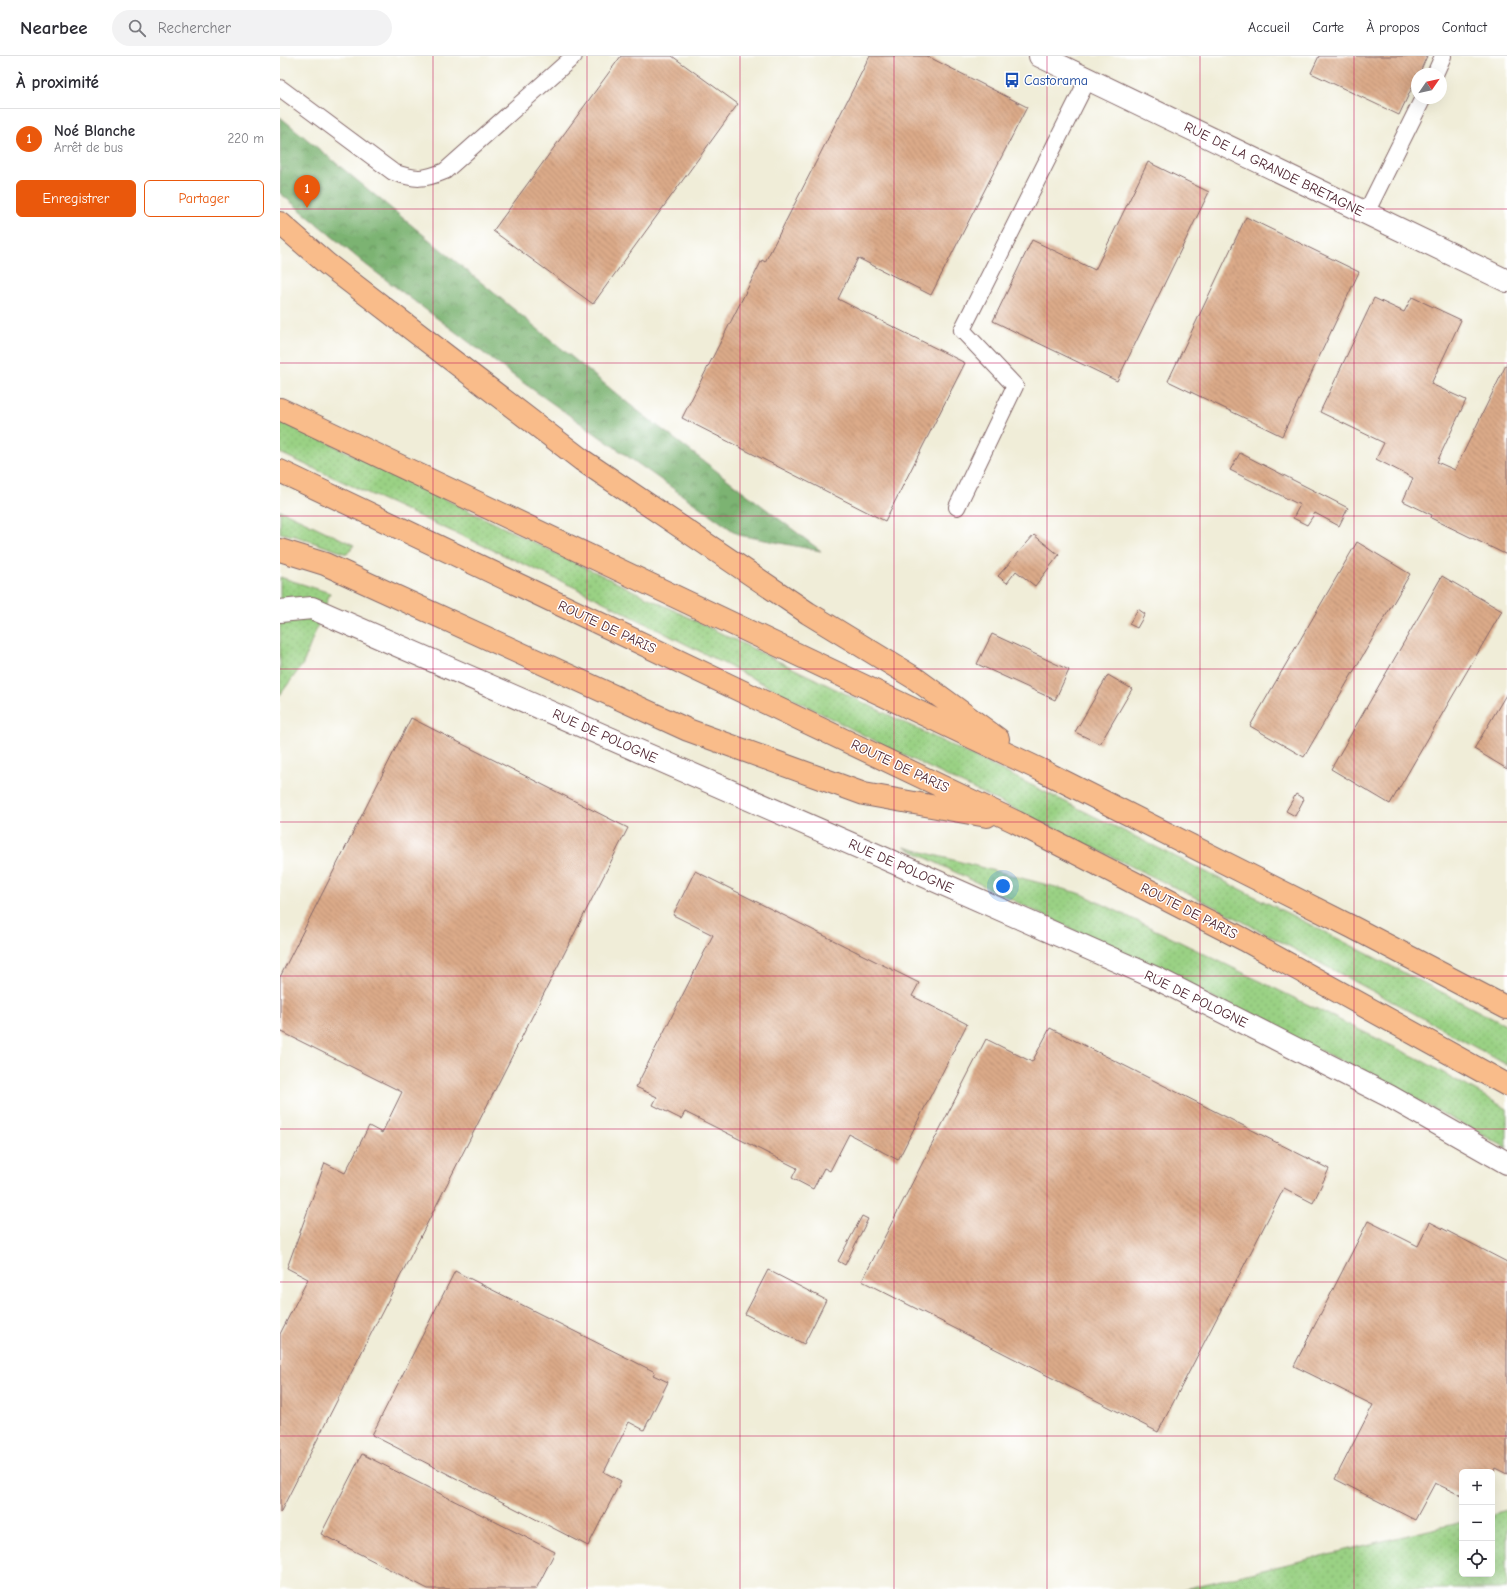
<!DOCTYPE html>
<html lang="fr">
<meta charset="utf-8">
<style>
body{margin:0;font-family:"Comic Neue",sans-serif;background:#f2f2f3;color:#2b2b33}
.controls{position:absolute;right:12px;bottom:12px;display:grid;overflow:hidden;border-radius:6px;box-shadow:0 4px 16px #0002}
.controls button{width:36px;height:36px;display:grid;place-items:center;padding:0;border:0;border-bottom:1px solid #e1e1e2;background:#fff;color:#2b2b33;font:20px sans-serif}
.compass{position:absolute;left:1131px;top:12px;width:36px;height:36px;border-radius:50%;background:#fff;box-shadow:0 4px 16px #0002;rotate:56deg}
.you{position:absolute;left:723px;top:830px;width:14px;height:14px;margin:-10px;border:3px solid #fff;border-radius:50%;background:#1a73e8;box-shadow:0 0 0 6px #1a73e833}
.badge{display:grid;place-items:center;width:26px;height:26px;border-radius:50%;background:#ea580c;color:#fff;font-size:13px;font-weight:700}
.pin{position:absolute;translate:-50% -33px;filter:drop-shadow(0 1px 2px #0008)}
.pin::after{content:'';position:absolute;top:21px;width:14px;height:12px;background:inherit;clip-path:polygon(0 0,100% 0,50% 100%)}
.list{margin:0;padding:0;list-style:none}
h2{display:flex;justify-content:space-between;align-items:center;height:52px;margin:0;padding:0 16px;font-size:17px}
h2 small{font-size:13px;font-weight:400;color:#7c7c81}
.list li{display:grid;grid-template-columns:26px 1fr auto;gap:12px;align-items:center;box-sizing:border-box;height:60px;padding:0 16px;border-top:1px solid #e1e1e2}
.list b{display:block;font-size:15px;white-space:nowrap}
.list p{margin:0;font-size:13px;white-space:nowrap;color:#7c7c81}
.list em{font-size:13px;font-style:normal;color:#7c7c81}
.actions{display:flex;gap:8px;padding:12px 16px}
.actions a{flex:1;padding:9px 0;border:1px solid #ea580c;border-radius:6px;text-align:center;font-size:14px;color:#ea580c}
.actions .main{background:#ea580c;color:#fff}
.icon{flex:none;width:22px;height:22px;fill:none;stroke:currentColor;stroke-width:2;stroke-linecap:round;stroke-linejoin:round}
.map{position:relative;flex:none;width:1227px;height:1533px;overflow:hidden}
header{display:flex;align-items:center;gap:24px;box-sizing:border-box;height:56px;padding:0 20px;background:#fff;border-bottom:1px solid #e1e1e2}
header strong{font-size:19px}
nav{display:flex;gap:22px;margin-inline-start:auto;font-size:14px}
.search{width:280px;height:36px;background:#f2f2f3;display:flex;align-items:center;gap:10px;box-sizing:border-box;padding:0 14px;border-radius:22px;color:#7c7c81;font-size:15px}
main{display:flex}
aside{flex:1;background:#fff}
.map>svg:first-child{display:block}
.grass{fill:url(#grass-dots);stroke:#727858}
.forest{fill:url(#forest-crowns);stroke:#62694e}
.building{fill:url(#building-back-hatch)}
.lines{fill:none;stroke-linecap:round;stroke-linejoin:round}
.lane-casing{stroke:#846768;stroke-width:18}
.street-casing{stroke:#846768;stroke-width:24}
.primary-casing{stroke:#846768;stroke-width:24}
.lane{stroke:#fff;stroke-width:16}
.street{stroke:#fff;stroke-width:22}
.primary{stroke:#f9bc8a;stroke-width:22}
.grid{fill:none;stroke:#c2185b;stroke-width:1;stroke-opacity:0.55}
.labels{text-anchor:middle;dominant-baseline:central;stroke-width:3;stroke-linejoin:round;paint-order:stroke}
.transit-label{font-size:14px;fill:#164399;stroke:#fff;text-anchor:start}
.street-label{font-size:14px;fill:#4a1f2b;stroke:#fff}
</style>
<header>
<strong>Nearbee</strong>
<div class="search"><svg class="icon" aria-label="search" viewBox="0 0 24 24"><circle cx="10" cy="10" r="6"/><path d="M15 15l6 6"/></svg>Rechercher</div>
<nav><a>Accueil</a><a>Carte</a><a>À propos</a><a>Contact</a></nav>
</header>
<main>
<aside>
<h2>À proximité<small></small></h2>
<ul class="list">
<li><span class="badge">1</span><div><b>Noé Blanche</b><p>Arrêt de bus</p></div><em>220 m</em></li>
</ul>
<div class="actions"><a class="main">Enregistrer</a><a>Partager</a></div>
</aside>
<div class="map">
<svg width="1227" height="1533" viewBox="0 0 1227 1533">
<defs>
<pattern id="grass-dots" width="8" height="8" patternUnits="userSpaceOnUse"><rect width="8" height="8" fill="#9ad184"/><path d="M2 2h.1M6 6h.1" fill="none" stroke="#86b372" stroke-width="1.8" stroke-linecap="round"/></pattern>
<pattern id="forest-crowns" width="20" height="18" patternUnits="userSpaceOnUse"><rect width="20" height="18" fill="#7bb372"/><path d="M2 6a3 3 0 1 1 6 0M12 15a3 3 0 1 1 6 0" fill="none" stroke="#67915e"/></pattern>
<pattern id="building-back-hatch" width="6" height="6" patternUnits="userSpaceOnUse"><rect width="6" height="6" fill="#dbaa89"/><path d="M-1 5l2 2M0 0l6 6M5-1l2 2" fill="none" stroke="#b48a70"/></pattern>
</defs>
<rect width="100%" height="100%" fill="#fff"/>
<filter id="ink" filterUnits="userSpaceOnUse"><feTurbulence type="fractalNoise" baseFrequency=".025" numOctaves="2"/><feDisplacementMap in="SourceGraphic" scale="8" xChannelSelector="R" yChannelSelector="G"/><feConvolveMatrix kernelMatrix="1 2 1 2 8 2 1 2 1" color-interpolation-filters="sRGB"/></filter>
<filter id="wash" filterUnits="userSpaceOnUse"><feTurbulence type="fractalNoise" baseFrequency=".012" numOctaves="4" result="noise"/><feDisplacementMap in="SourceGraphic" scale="16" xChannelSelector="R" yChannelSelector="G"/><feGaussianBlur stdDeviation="0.9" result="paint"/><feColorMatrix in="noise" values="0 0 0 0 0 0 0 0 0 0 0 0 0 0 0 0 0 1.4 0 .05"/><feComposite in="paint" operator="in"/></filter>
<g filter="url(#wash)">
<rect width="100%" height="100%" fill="#f0edd8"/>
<path class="grass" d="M0,363C410,563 823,759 1227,970V1009L1139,960L945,856L609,692L296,532L0,397Z
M0,454L74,489L67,498L15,480L0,477Z
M0,521L50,537L23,608L0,639Z
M624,791L802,838L1141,1004L1227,1053V1092L1094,1021Z
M1227,1455V1533H904L1182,1466V1518H1212V1459Z"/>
<path class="forest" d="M0,61L349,348L541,495L459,479L238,323L85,208L0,137Z"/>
<g id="blocks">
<path class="building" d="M341,0H392L458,48L313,248L213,175Z
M590,0H647L747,51L651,239L578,202L558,243L685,307L605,465L402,362L482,204L485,206Z
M1039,0H1147L1139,18H1137V21L1119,59L1031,17Z
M868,106L929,136L837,325L713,265L752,184L815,214Z
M966,161L1079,216L1002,380L888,325Z
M1132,241L1181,264L1151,328L1186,344L1157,406L1175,414L1227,307V499L1151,462L1152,459L1123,445L1133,422L1096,403L1104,387L1040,356L1094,242L1124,256Z
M960,397L1068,452L1059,470L1035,457L1027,469L1013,462L1020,449L950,414Z
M754,479L779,499L755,530L736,515L727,527L718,520Z
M1077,486L1130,518L1024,701L970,670Z
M1162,520L1222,555L1110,748L1051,713Z
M858,553L865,558L857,572L849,568Z
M712,578L789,614L775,644L697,608Z
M828,619L852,633L820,688L795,676Z
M1227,637V713L1194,693Z
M131,662L348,772L0,1457V1278L28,1223L7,1212L45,1107L65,1117L89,1070L102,1077L122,1036L0,975V921Z
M1016,738L1024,743L1015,760L1006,755Z
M415,815L639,927L632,940L687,968L618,1104L569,1078L550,1115L544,1112L533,1133L512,1122L517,1112L405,1056L401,1063L373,1049L377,1041L356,1031L433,879L393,859Z
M770,972L1049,1113L1033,1147L1004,1132L878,1376L582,1225L706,983L752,1006Z
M582,1160L588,1163L565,1209L558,1205Z
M1088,1165L1138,1190L1150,1166L1227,1206V1418L1215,1412L1212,1419V1416H1182V1440L1155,1427L1135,1464L1055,1423L1093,1349L1014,1310Z
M488,1214L546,1244L524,1288L465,1258Z
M175,1215L375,1316L373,1319L388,1326L364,1374L349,1366L324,1416L341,1425L308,1490L92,1379Z
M82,1398L275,1496L256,1533H148L41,1478Z"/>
</g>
</g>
<g filter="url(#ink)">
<use href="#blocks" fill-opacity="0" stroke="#846768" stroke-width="1"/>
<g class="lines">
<defs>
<path id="lane" d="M1155,18L1163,0
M0,32L113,116C135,124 144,124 165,115L294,0
M1086,157L1143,42
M677,451L735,330L682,274L808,23"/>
<path id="street" d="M760,0L1227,225
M0,555L32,552L631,814L878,923L1109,1040L1227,1107"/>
<path id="primary" d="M0,167L47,208L302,404L528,557L636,623L718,683
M0,353L761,714L1072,871L1227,952
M0,415L736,766L965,884L1227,1029
M0,494L45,508L408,674L584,738L707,760"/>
</defs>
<use href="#lane" class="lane-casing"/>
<use href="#street" class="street-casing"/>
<use href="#primary" class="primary-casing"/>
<use href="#lane" class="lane"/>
<use href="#street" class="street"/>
<use href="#primary" class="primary"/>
</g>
</g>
<path class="grid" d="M153,0V1533M307,0V1533M460,0V1533M614,0V1533M767,0V1533M920,0V1533M1074,0V1533M0,153H1227M0,307H1227M0,460H1227M0,613H1227M0,766H1227M0,920H1227M0,1073H1227M0,1226H1227M0,1380H1227"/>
<defs>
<symbol id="bus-bare" viewBox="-9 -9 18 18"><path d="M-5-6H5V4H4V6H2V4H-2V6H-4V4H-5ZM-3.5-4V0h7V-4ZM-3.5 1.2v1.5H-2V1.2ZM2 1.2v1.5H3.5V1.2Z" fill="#1a4fb4" stroke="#fff" stroke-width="2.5" paint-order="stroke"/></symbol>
</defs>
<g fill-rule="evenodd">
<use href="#bus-bare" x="721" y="13" width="22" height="22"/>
</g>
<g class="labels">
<g class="transit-label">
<text x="744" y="24">Castorama</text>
</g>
<g class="street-label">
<text transform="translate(994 113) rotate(26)">RUE DE LA GRANDE BRETAGNE</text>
<text transform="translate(327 571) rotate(25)">ROUTE DE PARIS</text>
<text transform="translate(325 680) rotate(24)">RUE DE POLOGNE</text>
<text transform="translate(620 710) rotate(25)">ROUTE DE PARIS</text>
<text transform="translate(621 810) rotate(24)">RUE DE POLOGNE</text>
<text transform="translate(909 855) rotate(27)">ROUTE DE PARIS</text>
<text transform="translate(916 943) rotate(26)">RUE DE POLOGNE</text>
</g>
</g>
</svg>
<div class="controls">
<button>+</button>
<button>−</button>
<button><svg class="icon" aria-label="locate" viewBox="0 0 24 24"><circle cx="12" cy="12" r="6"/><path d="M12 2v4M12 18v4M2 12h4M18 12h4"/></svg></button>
</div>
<svg class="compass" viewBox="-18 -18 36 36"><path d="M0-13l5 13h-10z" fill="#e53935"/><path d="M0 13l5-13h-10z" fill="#7c7c81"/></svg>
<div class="you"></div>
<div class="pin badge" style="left:27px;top:152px">1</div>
</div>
</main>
